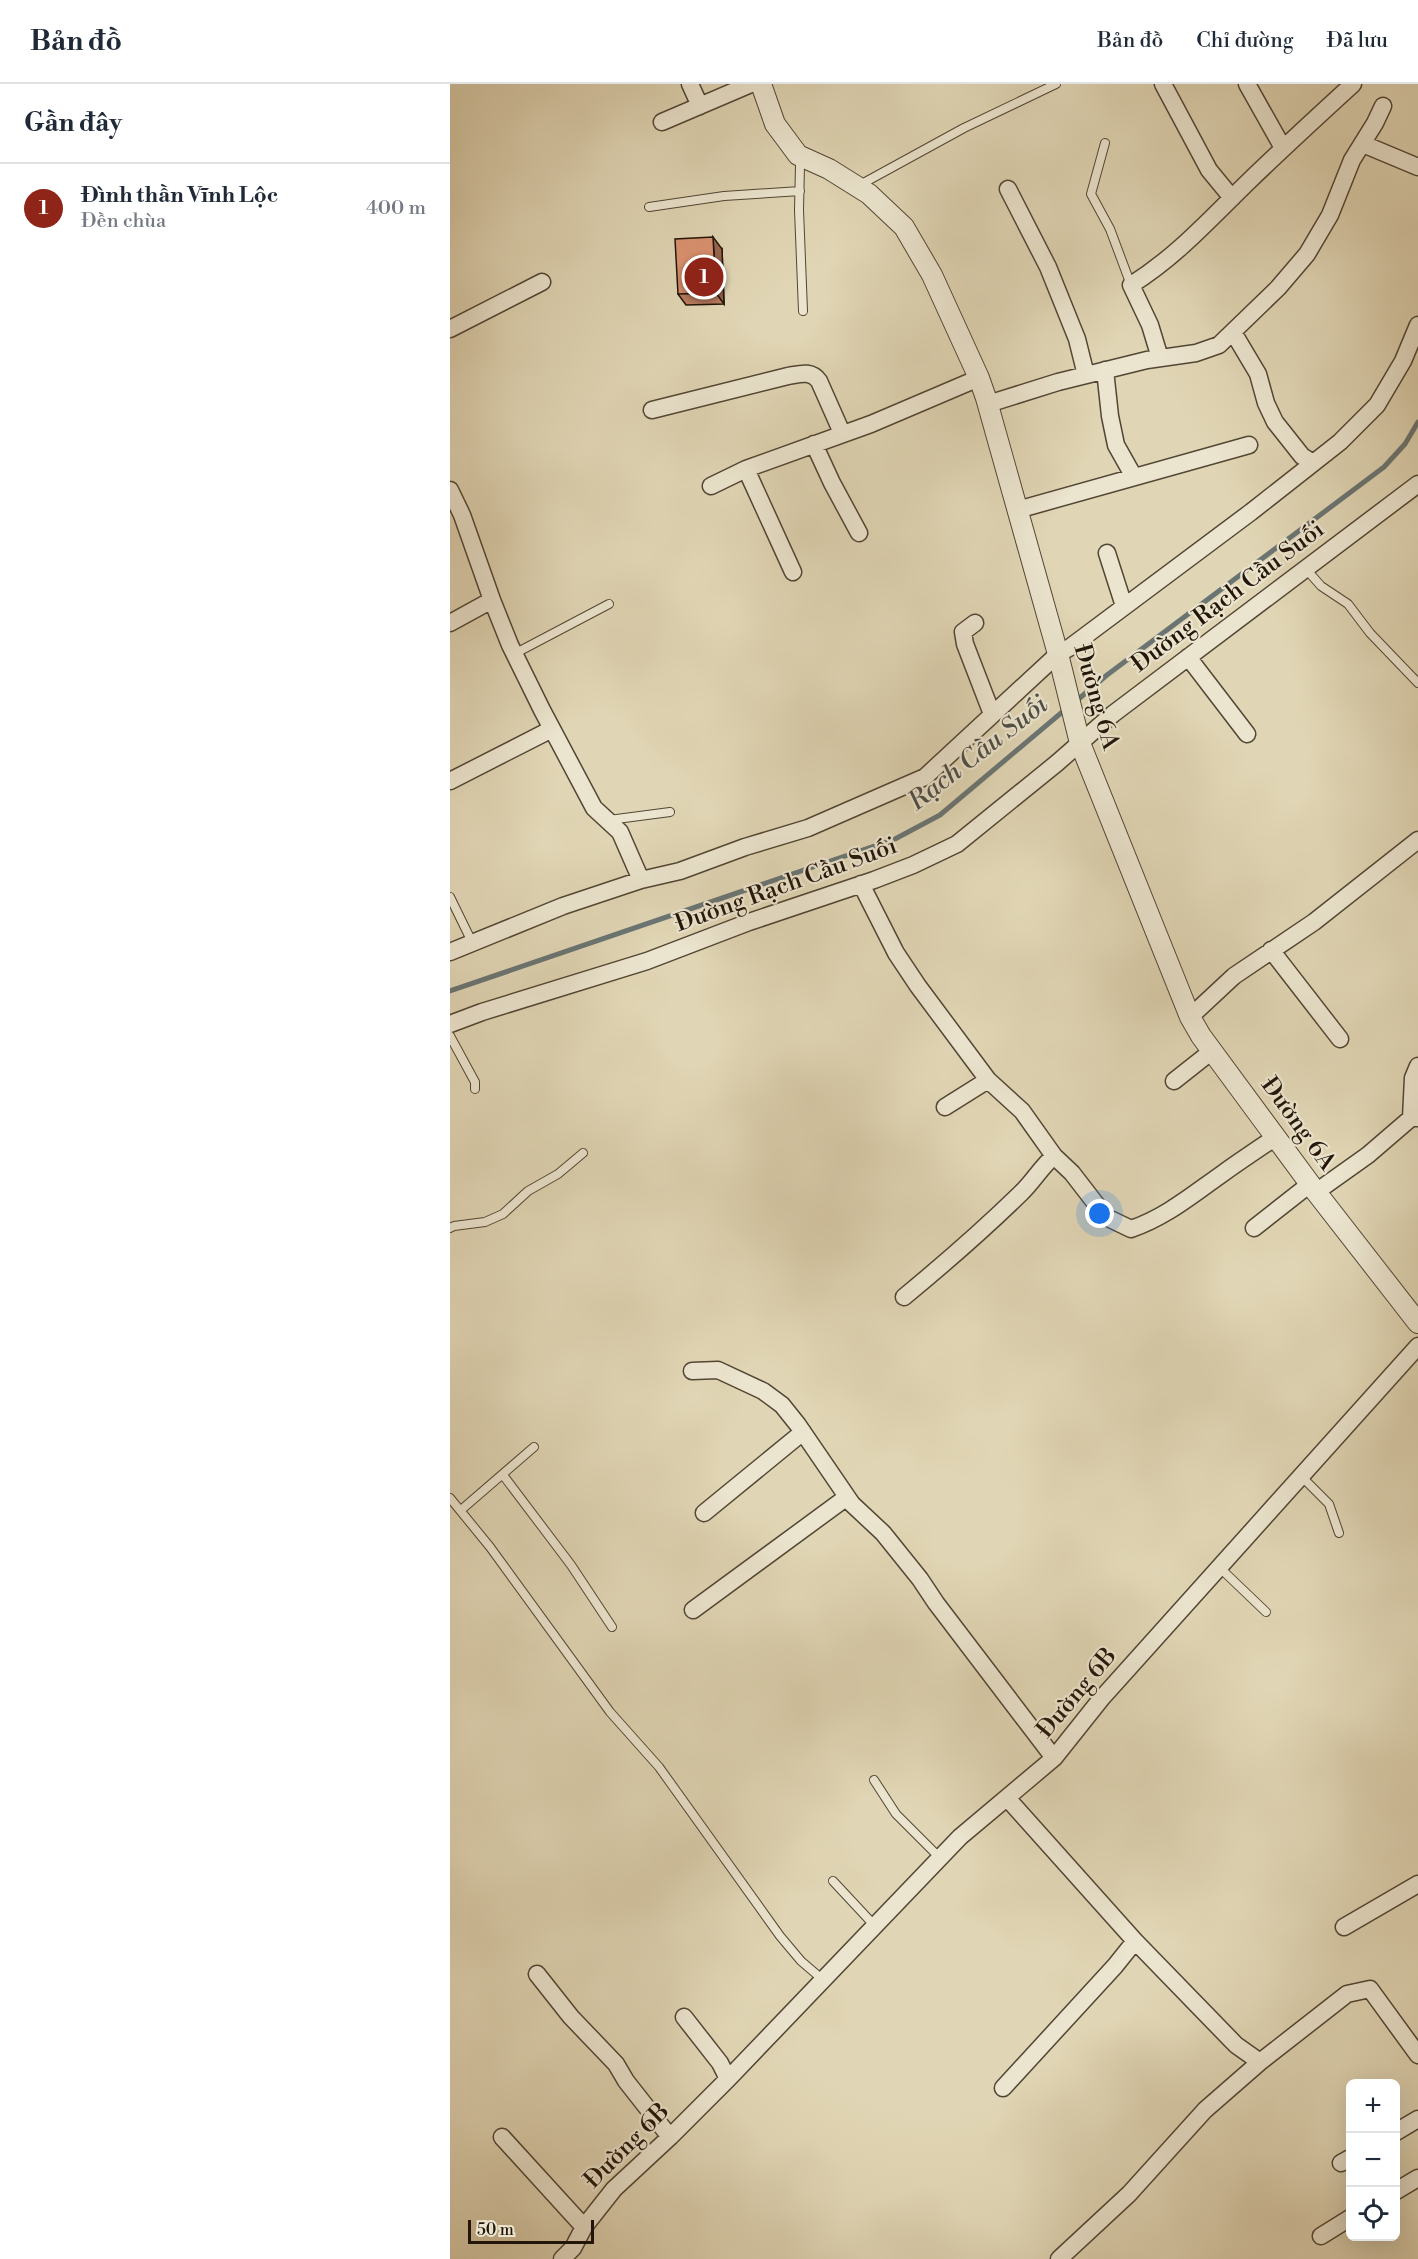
<!DOCTYPE html>
<html lang="vi">
<meta charset="utf-8">
<style>
body{margin:0;font-family:"Libre Bodoni",serif;background:#f2f2f3;color:#1f2937}
.controls{position:absolute;right:18px;bottom:18px;display:grid;overflow:hidden;border-radius:9px;box-shadow:0 6px 24px #0002}
.controls button{width:54px;height:54px;display:grid;place-items:center;padding:0;border:0;border-bottom:2px solid #e0e1e3;background:#fff;color:#1f2937;font:30px sans-serif}
.scale{position:absolute;left:18px;bottom:15px;width:126px;box-sizing:border-box;padding-left:6px;border:3px solid #231609;border-top:0;font-size:16px;line-height:21px;white-space:nowrap;color:#231609;-webkit-text-stroke:4px #ebe4ce;paint-order:stroke}
.you{position:absolute;left:650px;top:1130px;width:21px;height:21px;margin:-15px;border:4px solid #fff;border-radius:50%;background:#1a73e8;box-shadow:0 0 0 9px #1a73e833}
.badge{display:grid;place-items:center;width:39px;height:39px;border-radius:50%;background:#8f2418;color:#fff;font-size:20px;font-weight:700}
.pin{position:absolute;translate:-50% -50%;border:3px solid #fff;box-shadow:0 2px 6px #0006}
.list{margin:0;padding:0;list-style:none}
h2{display:flex;justify-content:space-between;align-items:center;height:78px;margin:0;padding:0 24px;font-size:26px}
h2 small{font-size:20px;font-weight:400;color:#747a83}
.list li{display:grid;grid-template-columns:39px 1fr auto;gap:18px;align-items:center;box-sizing:border-box;height:90px;padding:0 24px;border-top:2px solid #e0e1e3}
.list b{display:block;font-size:22px;white-space:nowrap}
.list p{margin:0;font-size:20px;white-space:nowrap;color:#747a83}
.list em{font-size:20px;font-style:normal;color:#747a83}
.icon{flex:none;width:33px;height:33px;fill:none;stroke:currentColor;stroke-width:2;stroke-linecap:round;stroke-linejoin:round}
.map{position:relative;flex:none;width:968px;height:2175px;overflow:hidden}
header{display:flex;align-items:center;gap:36px;box-sizing:border-box;height:84px;padding:0 30px;background:#fff;border-bottom:2px solid #e0e1e3}
header strong{font-size:28px}
nav{display:flex;gap:33px;margin-inline-start:auto;font-size:21px}
main{display:flex}
aside{flex:1;background:#fff}
.map>svg:first-child{display:block}
.lines{fill:none;stroke-linecap:round;stroke-linejoin:round}
.stream{stroke:#6a7573;stroke-width:5}
.service-casing{stroke:#524634;stroke-width:10}
.minor-casing{stroke:#524634;stroke-width:19}
.tertiary-casing{stroke:#524634;stroke-width:22}
.service{stroke:#ebe4ce;stroke-width:8}
.minor{stroke:#ebe4ce;stroke-width:16}
.tertiary{stroke:#ebe4ce;stroke-width:20}
.wall{fill:#bc7e61;stroke:#231609;stroke-width:1.5}
.shaded-wall{fill:#99674f;stroke:#231609;stroke-width:1.5}
.building{fill:#db9371;stroke:#231609;stroke-width:1.5}
.labels{text-anchor:middle;dominant-baseline:central;stroke-width:4.5;stroke-linejoin:round;paint-order:stroke}
.street-label{font-size:24px;fill:#231609;stroke:#ebe4ce}
.water-label{font-size:26px;font-style:italic;fill:#4d4e47;stroke:#ebe4ce}
</style>
<header>
<strong>Bản đồ</strong>
<nav><a>Bản đồ</a><a>Chỉ đường</a><a>Đã lưu</a></nav>
</header>
<main>
<aside>
<h2>Gần đây<small></small></h2>
<ul class="list">
<li><span class="badge">1</span><div><b>Đình thần Vĩnh Lộc</b><p>Đền chùa</p></div><em>400 m</em></li>
</ul>
</aside>
<div class="map">
<svg width="968" height="2175" viewBox="0 0 968 2175">
<rect width="100%" height="100%" fill="#e0d5b4"/>
<filter id="stains"><feTurbulence type="fractalNoise" baseFrequency=".00333" numOctaves="4"/><feColorMatrix values="0 0 0 0 .2 0 0 0 0 .09 0 0 0 0 .02 0 0 0 .5 -.17"/></filter>
<radialGradient id="worn" r=".72"><stop offset=".6" stop-color="#630" stop-opacity="0"/><stop offset="1" stop-color="#630" stop-opacity=".3"/></radialGradient>
<g class="lines">
<path class="stream" d="M625,618L657,591L934,383L955,360L968,338
M0,907L445,755L490,731L617,624"/>
<defs>
<path id="service" d="M655,59L641,110L660,145L681,201
M348,71L350,81L349,126L353,227
M408,102L514,44L606,0
M199,123L274,112L350,107
M856,485L871,502L898,520L920,549L968,599
M64,570L159,520
M159,736L220,728
M0,813L22,858
M0,952L25,998V1005
M0,1144L4,1142L35,1138L53,1130L78,1107L108,1090L133,1069
M53,1391L121,1481L162,1543
M851,1392L879,1420L889,1449
M0,1414L40,1463L160,1628L209,1683L330,1852L351,1877L372,1895
M11,1426L84,1363
M769,1483L816,1528
M424,1696L446,1730L490,1774
M383,1797L424,1841"/>
<path id="minor" d="M240,0L250,22
M713,0L759,86L782,114
M797,0L833,64
M212,38L301,0
M913,60L968,83
M558,105L598,183L627,255L636,291
M0,245L92,198
M783,248L808,290L816,319L825,338L852,372L863,379
M710,274L700,241L681,201C727,172 759,136 798,98C832,65 868,32 903,0
M655,286L660,332L666,361L684,393
M538,320L608,298L697,276L746,269L769,261L828,204L857,170L880,131L902,76L925,39L933,22
M202,326L338,292C350,290 361,286 369,297L392,349
M364,360L382,399L409,449
M296,385L343,488
M261,402L296,385L421,340L529,294
M0,406L12,431L42,516L0,539
M567,426L799,361
M657,469L674,522
M42,516L60,561L92,626L144,724L170,748L191,796
M525,539L513,548L515,560L542,630
M738,573L797,650
M0,697L102,645
M411,800L446,869L468,902L538,996
M821,866L890,955
M0,868L113,822L191,796L230,787L295,763L358,744L475,693L608,570L619,564L801,428L890,358L927,321L953,277L968,241
M740,933L784,892L864,838L968,756
M0,940L32,928L197,877L299,838L424,796L463,781L507,760L607,679L663,630L968,400
M724,997L762,967
M495,1023L538,996L572,1027L604,1072L622,1089L656,1133L681,1145C716,1133 742,1111 772,1090C790,1077 808,1065 826,1053
M961,1034L963,994L968,982
M866,1108L918,1071L961,1034H968
M804,1144L860,1100
M454,1213C494,1180 533,1146 570,1110C583,1098 591,1083 604,1072
M242,1287L268,1286L313,1307L332,1321L348,1341L402,1420L433,1449L470,1495L486,1519L604,1674
M254,1429L353,1348
M243,1526L397,1413
M894,1843L968,1800
M685,1857L786,1961L810,1978
M87,1890L121,1933L166,1980L176,1997L220,2053
M234,1933L270,1979L278,1995
M553,2004L665,1882L685,1857L557,1714
M946,2048L968,2035
M52,2053L134,2143
M891,2079L900,2074
M946,2107L968,2094
M871,2152L900,2134
M112,2175L123,2164L134,2143L164,2105L220,2053L278,1995L510,1753L604,1674L651,1615L968,1262
M609,2175L679,2110L755,2026L810,1978L897,1910L920,1905L968,1971"/>
<path id="tertiary" d="M311,0L325,40L348,71L379,85L419,110L454,143L482,191L529,294L536,314L608,570L630,659L740,933L751,952L866,1108L968,1239"/>
</defs>
<use href="#service" class="service-casing"/>
<use href="#minor" class="minor-casing"/>
<use href="#tertiary" class="tertiary-casing"/>
<use href="#service" class="service"/>
<use href="#minor" class="minor"/>
<use href="#tertiary" class="tertiary"/>
</g>
<path class="wall" d="M272,165L274,220L236,221L228,210Z"/>
<path class="shaded-wall" d="M263,153L272,165L274,220L266,209Z"/>
<path class="building" d="M263,153L266,209L228,210L225,155Z"/>
<g class="labels">
<g class="street-label">
<text transform="translate(778 513) rotate(-37)">Đường Rạch Cầu Suối</text>
<text transform="translate(646 613) rotate(74)">Đường 6A</text>
<text transform="translate(336 801) rotate(-20)">Đường Rạch Cầu Suối</text>
<text transform="translate(848 1040) rotate(54)">Đường 6A</text>
<text transform="translate(627 1609) rotate(-50)">Đường 6B</text>
<text transform="translate(177 2062) rotate(-45)">Đường 6B</text>
</g>
<g class="water-label">
<text transform="translate(528 669) rotate(-38)">Rạch Cầu Suối</text>
</g>
</g>
<rect width="100%" height="100%" filter="url(#stains)"/>
<rect width="100%" height="100%" fill="url(#worn)"/>
</svg>
<div class="controls">
<button>+</button>
<button>−</button>
<button><svg class="icon" aria-label="locate" viewBox="0 0 24 24"><circle cx="12" cy="12" r="6"/><path d="M12 2v4M12 18v4M2 12h4M18 12h4"/></svg></button>
</div>
<div class="scale">50 m</div>
<div class="you"></div>
<div class="pin badge" style="left:254px;top:193px">1</div>
</div>
</main>
